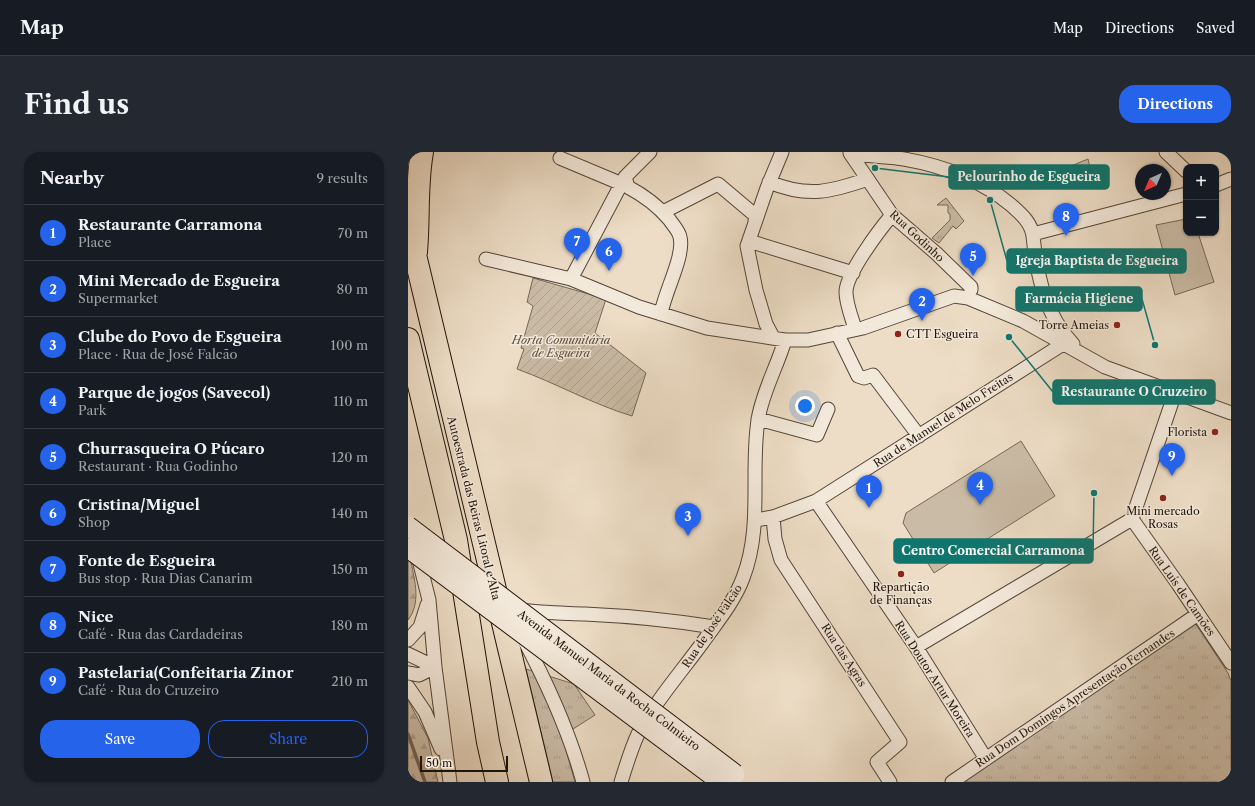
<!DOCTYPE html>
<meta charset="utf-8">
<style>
body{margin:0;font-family:"Libre Caslon Text",serif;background:#242831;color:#f1f3f6}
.controls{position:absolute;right:12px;top:12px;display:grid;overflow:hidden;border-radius:8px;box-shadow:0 1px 3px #0004}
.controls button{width:36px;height:36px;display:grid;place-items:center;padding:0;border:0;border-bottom:1px solid #363941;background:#171b24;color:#f1f3f6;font:20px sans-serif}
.compass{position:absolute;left:727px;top:12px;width:36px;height:36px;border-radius:50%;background:#171b24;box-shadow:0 1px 3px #0004;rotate:224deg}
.scale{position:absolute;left:12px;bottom:10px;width:88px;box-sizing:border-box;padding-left:4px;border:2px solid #21140b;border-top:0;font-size:11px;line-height:14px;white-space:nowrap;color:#21140b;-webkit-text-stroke:3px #f3e9da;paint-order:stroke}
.you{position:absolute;left:397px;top:254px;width:14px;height:14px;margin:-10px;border:3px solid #fff;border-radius:50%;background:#1a73e8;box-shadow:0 0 0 6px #1a73e833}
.badge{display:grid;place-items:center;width:26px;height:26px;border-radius:50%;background:#2563eb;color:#fff;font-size:13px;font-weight:700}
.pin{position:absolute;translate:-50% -33px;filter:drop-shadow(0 1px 2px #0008)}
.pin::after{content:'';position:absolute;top:21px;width:14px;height:12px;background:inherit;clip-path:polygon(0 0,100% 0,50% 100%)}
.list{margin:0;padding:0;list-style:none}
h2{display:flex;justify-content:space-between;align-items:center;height:52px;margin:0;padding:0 16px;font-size:17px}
h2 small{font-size:13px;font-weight:400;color:#9ea1a6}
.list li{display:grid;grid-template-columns:26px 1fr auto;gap:12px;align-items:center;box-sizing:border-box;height:56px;padding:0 16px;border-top:1px solid #363941}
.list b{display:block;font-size:15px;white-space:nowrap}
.list p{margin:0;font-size:13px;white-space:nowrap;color:#9ea1a6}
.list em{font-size:13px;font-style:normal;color:#9ea1a6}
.actions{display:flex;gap:8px;padding:12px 16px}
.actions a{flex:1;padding:9px 0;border:1px solid #2563eb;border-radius:16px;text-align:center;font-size:14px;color:#2563eb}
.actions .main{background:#2563eb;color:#fff}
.map{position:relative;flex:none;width:823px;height:630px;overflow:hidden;border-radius:16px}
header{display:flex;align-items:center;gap:24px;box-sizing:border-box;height:56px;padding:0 20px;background:#171b24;border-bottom:1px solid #363941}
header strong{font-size:19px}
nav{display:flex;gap:22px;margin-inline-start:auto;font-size:14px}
.intro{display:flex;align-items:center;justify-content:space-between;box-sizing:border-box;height:96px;padding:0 24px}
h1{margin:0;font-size:28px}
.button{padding:10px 18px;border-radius:16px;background:#2563eb;color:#fff;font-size:14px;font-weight:700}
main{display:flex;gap:24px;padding:0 24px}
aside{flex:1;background:#171b24;border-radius:16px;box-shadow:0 1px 3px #0004}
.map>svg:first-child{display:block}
.grass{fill:url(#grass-tufts);stroke:#766858}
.forest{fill:url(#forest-firs);stroke:#766858}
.park{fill:#cabba6;stroke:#766858}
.garden{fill:url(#garden-furrows);stroke:#766858}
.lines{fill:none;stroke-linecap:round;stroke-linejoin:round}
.stream{stroke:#726455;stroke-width:3.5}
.street-casing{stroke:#54463a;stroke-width:15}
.highway-casing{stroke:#21140b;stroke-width:24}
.street{stroke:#f3e9da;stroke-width:13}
.highway{stroke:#edddc6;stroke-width:22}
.secondary-bridge-casing{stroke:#21140b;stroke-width:21;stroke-linecap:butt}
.secondary-bridge{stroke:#f3e9da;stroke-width:19}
.poi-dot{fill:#8f2418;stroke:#f3e9da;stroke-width:1.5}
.labels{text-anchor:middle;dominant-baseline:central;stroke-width:3;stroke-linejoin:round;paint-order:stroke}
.street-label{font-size:11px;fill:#21140b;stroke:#f3e9da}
.poi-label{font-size:11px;fill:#21140b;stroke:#f3e9da;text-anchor:end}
.park-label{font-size:11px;font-style:italic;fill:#5c4e41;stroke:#f3e9da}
.leader{fill:none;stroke:#0f766e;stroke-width:1.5}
.callout-dot{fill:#0f766e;stroke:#f3e9da;stroke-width:1.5}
.callout{fill:#0f766e;stroke:#0f766e;stroke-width:1.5}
.callout-label{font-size:12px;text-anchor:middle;font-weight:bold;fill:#fff}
</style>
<header>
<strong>Map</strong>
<nav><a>Map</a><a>Directions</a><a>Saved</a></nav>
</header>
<div class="intro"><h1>Find us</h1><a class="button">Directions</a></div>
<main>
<aside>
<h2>Nearby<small>9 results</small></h2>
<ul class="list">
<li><span class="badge">1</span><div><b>Restaurante Carramona</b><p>Place</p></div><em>70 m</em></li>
<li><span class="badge">2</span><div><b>Mini Mercado de Esgueira</b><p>Supermarket</p></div><em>80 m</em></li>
<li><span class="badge">3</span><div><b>Clube do Povo de Esgueira</b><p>Place · Rua de José Falcão</p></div><em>100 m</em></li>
<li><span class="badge">4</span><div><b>Parque de jogos (Savecol)</b><p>Park</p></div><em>110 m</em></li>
<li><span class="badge">5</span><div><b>Churrasqueira O Púcaro</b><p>Restaurant · Rua Godinho</p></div><em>120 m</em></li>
<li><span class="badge">6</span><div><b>Cristina/Miguel</b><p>Shop</p></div><em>140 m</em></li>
<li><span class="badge">7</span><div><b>Fonte de Esgueira</b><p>Bus stop · Rua Dias Canarim</p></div><em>150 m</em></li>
<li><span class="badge">8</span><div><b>Nice</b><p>Café · Rua das Cardadeiras</p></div><em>180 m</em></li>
<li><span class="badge">9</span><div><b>Pastelaria(Confeitaria Zinor</b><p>Café · Rua do Cruzeiro</p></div><em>210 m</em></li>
</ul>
<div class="actions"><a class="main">Save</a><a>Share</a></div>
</aside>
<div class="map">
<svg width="823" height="630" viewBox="0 0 823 630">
<defs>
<pattern id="grass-tufts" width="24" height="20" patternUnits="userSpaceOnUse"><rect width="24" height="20" fill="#cabba6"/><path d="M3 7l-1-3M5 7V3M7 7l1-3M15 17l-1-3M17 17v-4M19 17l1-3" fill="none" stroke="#ada08e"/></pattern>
<pattern id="forest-firs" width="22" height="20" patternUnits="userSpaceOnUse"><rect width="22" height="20" fill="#cabba6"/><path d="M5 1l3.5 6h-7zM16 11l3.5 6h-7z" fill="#ada08e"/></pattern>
<pattern id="garden-furrows" width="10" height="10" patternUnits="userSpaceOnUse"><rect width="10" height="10" fill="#cabba6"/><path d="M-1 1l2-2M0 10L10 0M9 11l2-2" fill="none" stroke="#ada08e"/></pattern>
</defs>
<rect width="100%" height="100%" fill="#edddc6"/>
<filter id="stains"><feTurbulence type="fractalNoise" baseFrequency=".005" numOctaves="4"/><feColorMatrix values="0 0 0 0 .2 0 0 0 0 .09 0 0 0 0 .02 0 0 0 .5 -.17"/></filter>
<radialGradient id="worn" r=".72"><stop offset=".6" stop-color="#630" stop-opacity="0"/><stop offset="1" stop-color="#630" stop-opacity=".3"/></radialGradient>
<path class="grass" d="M538,46L556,69L548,77L545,74L531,91L524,86L542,68V62L540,61V53H529Z
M787,471L820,521L823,529V630H553Z
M118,517L166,532L187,563L154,584L167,630H145Z"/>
<path class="forest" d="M0,408L3,410C7,430 13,451 0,468Z
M0,548L20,586L30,630H0Z"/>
<path class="park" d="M680,7L686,32L662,35L658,16Z
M778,67V81H790L806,130L767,143L748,73Z
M613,289L647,344L526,421L495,371L498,361Z"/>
<path class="garden" d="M125,126L198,147L187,181L238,221L224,264C184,252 148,231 109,217L116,197L113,196L125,154L119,150Z"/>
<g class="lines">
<path class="stream" d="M0,582L17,630"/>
<defs>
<path id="street" d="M442,0C458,5 478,4 496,7C536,14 572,27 603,53C613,62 623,70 625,84C629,123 637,163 665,192
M758,0L778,19
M442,1L484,63L529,102L563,135V138
M152,6L214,32
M217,25L220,35C237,44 249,53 261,67C265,73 271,79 272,85C277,104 256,141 253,162
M361,30C400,46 422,40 460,27
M808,33L823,27
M255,60L310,32L348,64L347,69
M625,82L778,42
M341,89L445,121
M78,107L163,127L231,155L299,176L377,188H400L455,176L546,144L560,146L615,169L697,215L823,261
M163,127L217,25L242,0
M447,177C444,166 438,152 438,140C438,122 472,77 484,63
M429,181L450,224L456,226L465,223L511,284
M365,185L358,172L348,138L339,94L359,36L374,0
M350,267L409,283L420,257
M408,349L508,495L578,607
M365,365L367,387L373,408L492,590L469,610L482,630
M724,367L770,432L823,511
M724,367L767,241
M348,368L365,365L408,349L655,192
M9,400L21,448L27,515L42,630
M112,458C134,461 155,461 177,462C220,464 263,468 306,475
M114,484C139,531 161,578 175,630
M0,488L12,475L19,453
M508,495L724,367
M0,502L27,515
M0,521L11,523L27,515
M0,535L17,560L33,597
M213,630C218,614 223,597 230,582C246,551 274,519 295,490C309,470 326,450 335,426C355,374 342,322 350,268C354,241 369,215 377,188
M544,630L790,462"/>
<path id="highway" d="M0,81L8,107L133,630
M8,100C11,66 8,33 14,0
M0,187L48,388L80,590L89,630"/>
</defs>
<use href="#street" class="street-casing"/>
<use href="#highway" class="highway-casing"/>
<use href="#street" class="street"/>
<use href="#highway" class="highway"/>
<defs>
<path id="secondary-bridge" d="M0,374L327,622
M0,396L313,630"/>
</defs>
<use href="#secondary-bridge" class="secondary-bridge-casing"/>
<use href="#secondary-bridge" class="secondary-bridge"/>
</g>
<g class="poi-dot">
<circle cx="709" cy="173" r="4"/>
<circle cx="490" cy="182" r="4"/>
<circle cx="807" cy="280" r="4"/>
<circle cx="755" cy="346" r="4"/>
<circle cx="493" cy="422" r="4"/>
</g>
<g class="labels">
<g class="street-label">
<text transform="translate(509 84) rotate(43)">Rua Godinho</text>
<text transform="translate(535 268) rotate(-33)">Rua de Manuel de Melo Freitas</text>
<text transform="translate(66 356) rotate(76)">Autoestrada das Beiras Litoral e Alta</text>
<text transform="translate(774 439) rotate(55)">Rua Luís de Camões</text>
<text transform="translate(304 474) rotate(-56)">Rua de José Falcão</text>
<text transform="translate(436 503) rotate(57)">Rua das Agras</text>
<text transform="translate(527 527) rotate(57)">Rua Doutor Artur Moreira</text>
<text transform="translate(201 528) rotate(37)">Avenida Manuel Maria da Rocha Colmieiro</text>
<text transform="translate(667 546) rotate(-34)">Rua Dom Domingos Apresentação Fernandes</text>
</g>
<g class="poi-label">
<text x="701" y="173">Torre Ameias</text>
<text x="498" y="182" text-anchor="start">CTT Esgueira</text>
<text x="799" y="280">Florista</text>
<text x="755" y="359" text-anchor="middle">Mini mercado<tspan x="755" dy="13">Rosas</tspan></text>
<text x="493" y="435" text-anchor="middle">Repartição<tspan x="493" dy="13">de Finanças</tspan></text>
</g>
<g class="park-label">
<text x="153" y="188">Horta Comunitária<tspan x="153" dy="13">de Esgueira</tspan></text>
</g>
</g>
<path class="leader" d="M467 16L541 25M582 48L599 109M747 193L734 147M601 185L645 240M686 341L685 399"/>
<g class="callout-dot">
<circle cx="467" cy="16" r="4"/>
<circle cx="582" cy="48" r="4"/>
<circle cx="747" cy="193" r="4"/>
<circle cx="601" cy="185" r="4"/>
<circle cx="686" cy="341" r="4"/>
</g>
<g class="callout">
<rect x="541" y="13" width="160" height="24" rx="4"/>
<rect x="599" y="97" width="179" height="24" rx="4"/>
<rect x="608" y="135" width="126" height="24" rx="4"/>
<rect x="645" y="228" width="162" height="24" rx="4"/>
<rect x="486" y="387" width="199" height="24" rx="4"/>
</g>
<g class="callout-label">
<text x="621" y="29">Pelourinho de Esgueira</text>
<text x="689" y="113">Igreja Baptista de Esgueira</text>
<text x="671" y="151">Farmácia Higiene</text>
<text x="726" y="244">Restaurante O Cruzeiro</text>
<text x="585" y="403">Centro Comercial Carramona</text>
</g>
<rect width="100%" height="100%" filter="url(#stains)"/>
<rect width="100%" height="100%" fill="url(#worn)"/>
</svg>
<div class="controls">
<button>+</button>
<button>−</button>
</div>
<svg class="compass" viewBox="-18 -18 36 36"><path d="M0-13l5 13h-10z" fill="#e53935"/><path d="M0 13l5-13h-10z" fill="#9ea1a6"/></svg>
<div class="scale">50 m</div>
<div class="you"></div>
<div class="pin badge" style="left:461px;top:356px">1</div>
<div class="pin badge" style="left:514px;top:169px">2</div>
<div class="pin badge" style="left:280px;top:384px">3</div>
<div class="pin badge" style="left:572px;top:353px">4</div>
<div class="pin badge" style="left:565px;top:124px">5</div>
<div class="pin badge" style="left:201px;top:119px">6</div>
<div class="pin badge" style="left:169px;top:109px">7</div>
<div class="pin badge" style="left:658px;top:84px">8</div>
<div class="pin badge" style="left:764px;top:324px">9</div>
</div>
</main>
